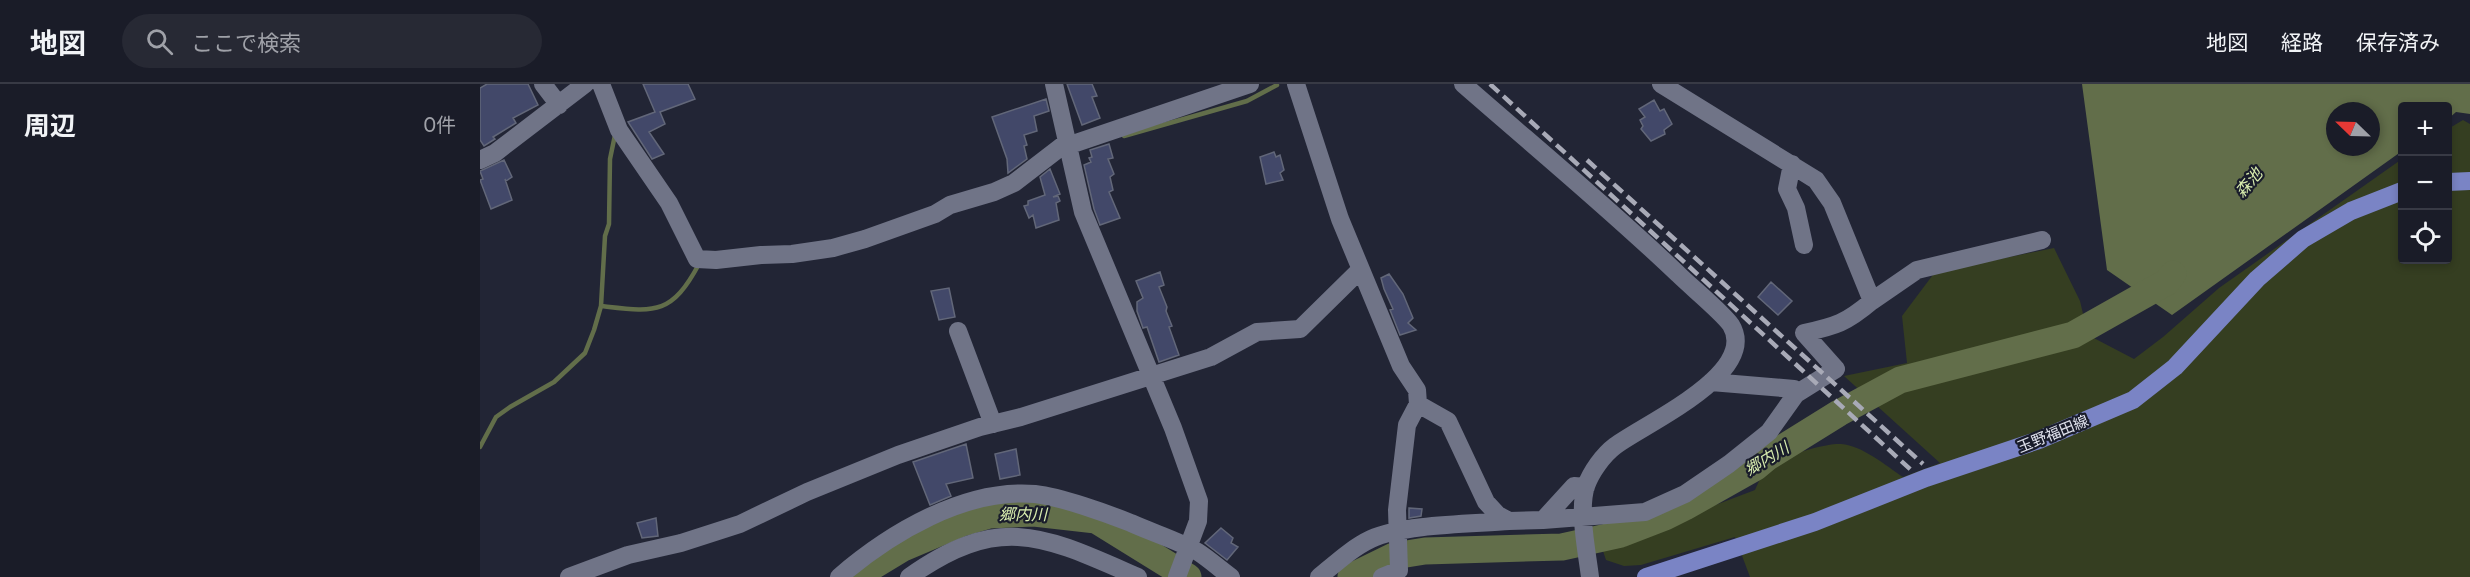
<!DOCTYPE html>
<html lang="ja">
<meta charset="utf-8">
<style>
body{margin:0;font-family:"Varela Round","Noto Sans JP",sans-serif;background:#272934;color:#f1f3f6}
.controls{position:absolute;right:18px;top:18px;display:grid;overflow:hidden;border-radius:6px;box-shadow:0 3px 9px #0003}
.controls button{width:54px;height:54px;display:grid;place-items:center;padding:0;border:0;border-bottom:2px solid #383a45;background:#1a1c28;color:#f1f3f6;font:30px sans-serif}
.compass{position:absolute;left:1846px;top:18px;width:54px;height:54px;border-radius:50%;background:#1a1c28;box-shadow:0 3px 9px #0003;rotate:293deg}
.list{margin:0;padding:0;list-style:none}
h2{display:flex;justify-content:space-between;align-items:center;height:78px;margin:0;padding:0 24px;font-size:26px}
h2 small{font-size:20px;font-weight:400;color:#9fa1a8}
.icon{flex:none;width:33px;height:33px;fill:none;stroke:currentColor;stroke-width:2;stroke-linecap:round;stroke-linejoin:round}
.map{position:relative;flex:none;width:1990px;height:493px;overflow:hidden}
header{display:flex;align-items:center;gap:36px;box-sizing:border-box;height:84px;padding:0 30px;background:#1a1c28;border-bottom:2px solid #383a45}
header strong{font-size:28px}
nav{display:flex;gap:33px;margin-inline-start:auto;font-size:21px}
.search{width:420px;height:54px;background:#272934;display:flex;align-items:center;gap:15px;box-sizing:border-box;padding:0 21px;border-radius:33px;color:#9fa1a8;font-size:22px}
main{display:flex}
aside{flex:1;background:#1a1c28}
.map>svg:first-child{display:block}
.green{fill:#353e21}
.water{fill:#626e4a;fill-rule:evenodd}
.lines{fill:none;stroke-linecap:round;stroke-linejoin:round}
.stream{stroke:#626e4a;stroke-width:4.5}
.river{stroke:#626e4a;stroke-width:27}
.building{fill:#424869;stroke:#626779;stroke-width:1.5}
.minor{stroke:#707487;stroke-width:18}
.major{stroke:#7a84c5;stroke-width:18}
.rail{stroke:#a8aab7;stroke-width:4.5;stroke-dasharray:12 6;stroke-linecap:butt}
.labels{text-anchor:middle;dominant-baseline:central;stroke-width:4.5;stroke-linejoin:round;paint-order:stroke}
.street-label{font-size:15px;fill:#e2e4ef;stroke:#191c2b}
.water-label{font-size:16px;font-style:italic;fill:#d8edae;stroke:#191c2b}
</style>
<header>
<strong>地図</strong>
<div class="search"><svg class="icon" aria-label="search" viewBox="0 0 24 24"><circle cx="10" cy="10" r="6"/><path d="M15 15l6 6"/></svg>ここで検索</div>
<nav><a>地図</a><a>経路</a><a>保存済み</a></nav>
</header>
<main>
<aside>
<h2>周辺<small>0件</small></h2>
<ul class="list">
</ul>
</aside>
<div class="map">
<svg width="1990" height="493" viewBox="0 0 1990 493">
<rect width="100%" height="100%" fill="#222535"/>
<path class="green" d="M1983,36L1990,40V493H1270L1255,453L1161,481L1144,482L1126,476L1122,464L1275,406C1278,400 1281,391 1286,386C1298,373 1344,359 1361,360C1383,362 1405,381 1423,393L1460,379L1364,292L1427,279L1422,232L1455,188L1574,164L1600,217L1608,251L1654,275L1683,253L1739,204L1922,75V176H1968V45Z"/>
<path class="water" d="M1602,0H1990V30L1976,28L1968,35V22H1922V67L1692,231L1627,186ZM1855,27H1891V63H1855Z"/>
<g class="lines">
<path class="stream" d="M644,52L767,17L797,1
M121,222C175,228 191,232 219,180
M0,363L16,333L30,323L74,298L105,269L114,246L121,222L125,152L129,140L130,75L135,51"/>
<path class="river" d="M375,493L423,464L482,439L509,431L554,429L616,436L708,493
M871,493L914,472L945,467L1082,463L1141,450L1185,433L1205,423L1276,383L1288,373L1359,329L1420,296L1593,251L1687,198L1693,190"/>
</g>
<path class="building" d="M7,0H48L58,21L33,34L36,39L13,53L15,55L4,62L0,56V4Z
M163,0H208L215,15L180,28L185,40L169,48L184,70L172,75L148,38L175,28Z
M587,0H612L617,12L612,13L620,34L602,41Z
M566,15L569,27L554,32L557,47L544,51L547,61L544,62L547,75L528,89L527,75L512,33Z
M1174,16L1180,27L1184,25L1192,40L1184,46L1185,50L1171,57L1161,45L1163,42L1160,36L1165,33L1159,25Z
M629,60L633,74L628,75L634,90L630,93L633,106L629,108L640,134L620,141L614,125L604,81L611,78L609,74L612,73L610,66Z
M794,68L796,73L800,71L804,86L800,89L803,96L786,100L780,73Z
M24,76L32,93L26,97L25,95L32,116L11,125L0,96L3,95L0,87Z
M570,85L580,110L573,113L578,112L580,117L576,119L579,136L556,144L553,131L549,134L544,122L548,121V117L565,111L560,93Z
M680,188L684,201L679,203L687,223L686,227L692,242L689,243L699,271L679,278L667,243L663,244L657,227V218L663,214L656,197Z
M909,190L923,210L933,234L928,239L936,246L920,251L910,226L913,225L904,205L901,194Z
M1291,198L1312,217L1298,231L1278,213Z
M469,204L475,233L459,236L451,207Z
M486,360L493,394L466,400L471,412L450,421L433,378Z
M536,365L540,391L520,395L515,370Z
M929,424L942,425L941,432L929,434Z
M176,434L178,452L162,454L157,439Z
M741,444L753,454L751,459L758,463L747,476L725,459Z"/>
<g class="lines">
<path class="minor" d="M63,0L79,21
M121,0L139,46L189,119L217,175L236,176L281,171L312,170L353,164L385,155L455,130L470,121L514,108L534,99L586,59
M574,0L603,128L693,344L719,417L718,437L697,493
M816,0L860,135L921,282L937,306L938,320L927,341L917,426L919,486L902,493
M983,0C1055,63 1129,124 1198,190C1210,202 1243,229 1251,241C1280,289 1164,340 1135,362C1123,371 1111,388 1106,402C1098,426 1107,468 1110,493
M1181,0L1336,96L1352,119L1392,217L1437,186L1562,156
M587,62L770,0
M0,76L15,69L105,0
M1312,80L1307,105L1316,124L1324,161
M478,247L513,340
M1316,310L1356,285L1324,249C1356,242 1366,239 1392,217
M938,320L968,337L1006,418L1018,431L1029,437L1063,436L1094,402L1106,403
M1063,436L1165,428L1205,410L1249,380L1289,348L1316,310L1314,305L1231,298
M89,493L148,471L201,459L260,440L327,408L418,371L500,343L541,333L731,273L777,248L820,245L880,186
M359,493C410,449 485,404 555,410C581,413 626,429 651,439C673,449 697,456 718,468C729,475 740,485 751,493
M429,493C521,428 564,452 658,493
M839,493C856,479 872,464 891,455C923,440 993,440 1029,437"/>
<path class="major" d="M1968,98L1990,97
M1166,493L1335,438L1446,394L1559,356L1653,316L1695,283L1777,195L1823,155L1871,127L1922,107"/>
<path class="rail" d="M1010,0L1431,386
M1107,76L1443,380"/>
</g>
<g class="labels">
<g class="street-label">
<text transform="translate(1573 350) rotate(-22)">玉野福田線</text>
</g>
<g class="water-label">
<text transform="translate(1769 99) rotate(-50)">森池</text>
<text transform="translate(1287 375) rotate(-31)">郷内川</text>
<text x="543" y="431">郷内川</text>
</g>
</g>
</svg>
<div class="controls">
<button>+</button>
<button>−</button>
<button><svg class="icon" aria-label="locate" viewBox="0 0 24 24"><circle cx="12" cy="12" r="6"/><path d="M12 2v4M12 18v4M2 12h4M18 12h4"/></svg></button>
</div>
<svg class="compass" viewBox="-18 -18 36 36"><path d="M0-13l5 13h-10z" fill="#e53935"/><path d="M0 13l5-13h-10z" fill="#9fa1a8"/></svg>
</div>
</main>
